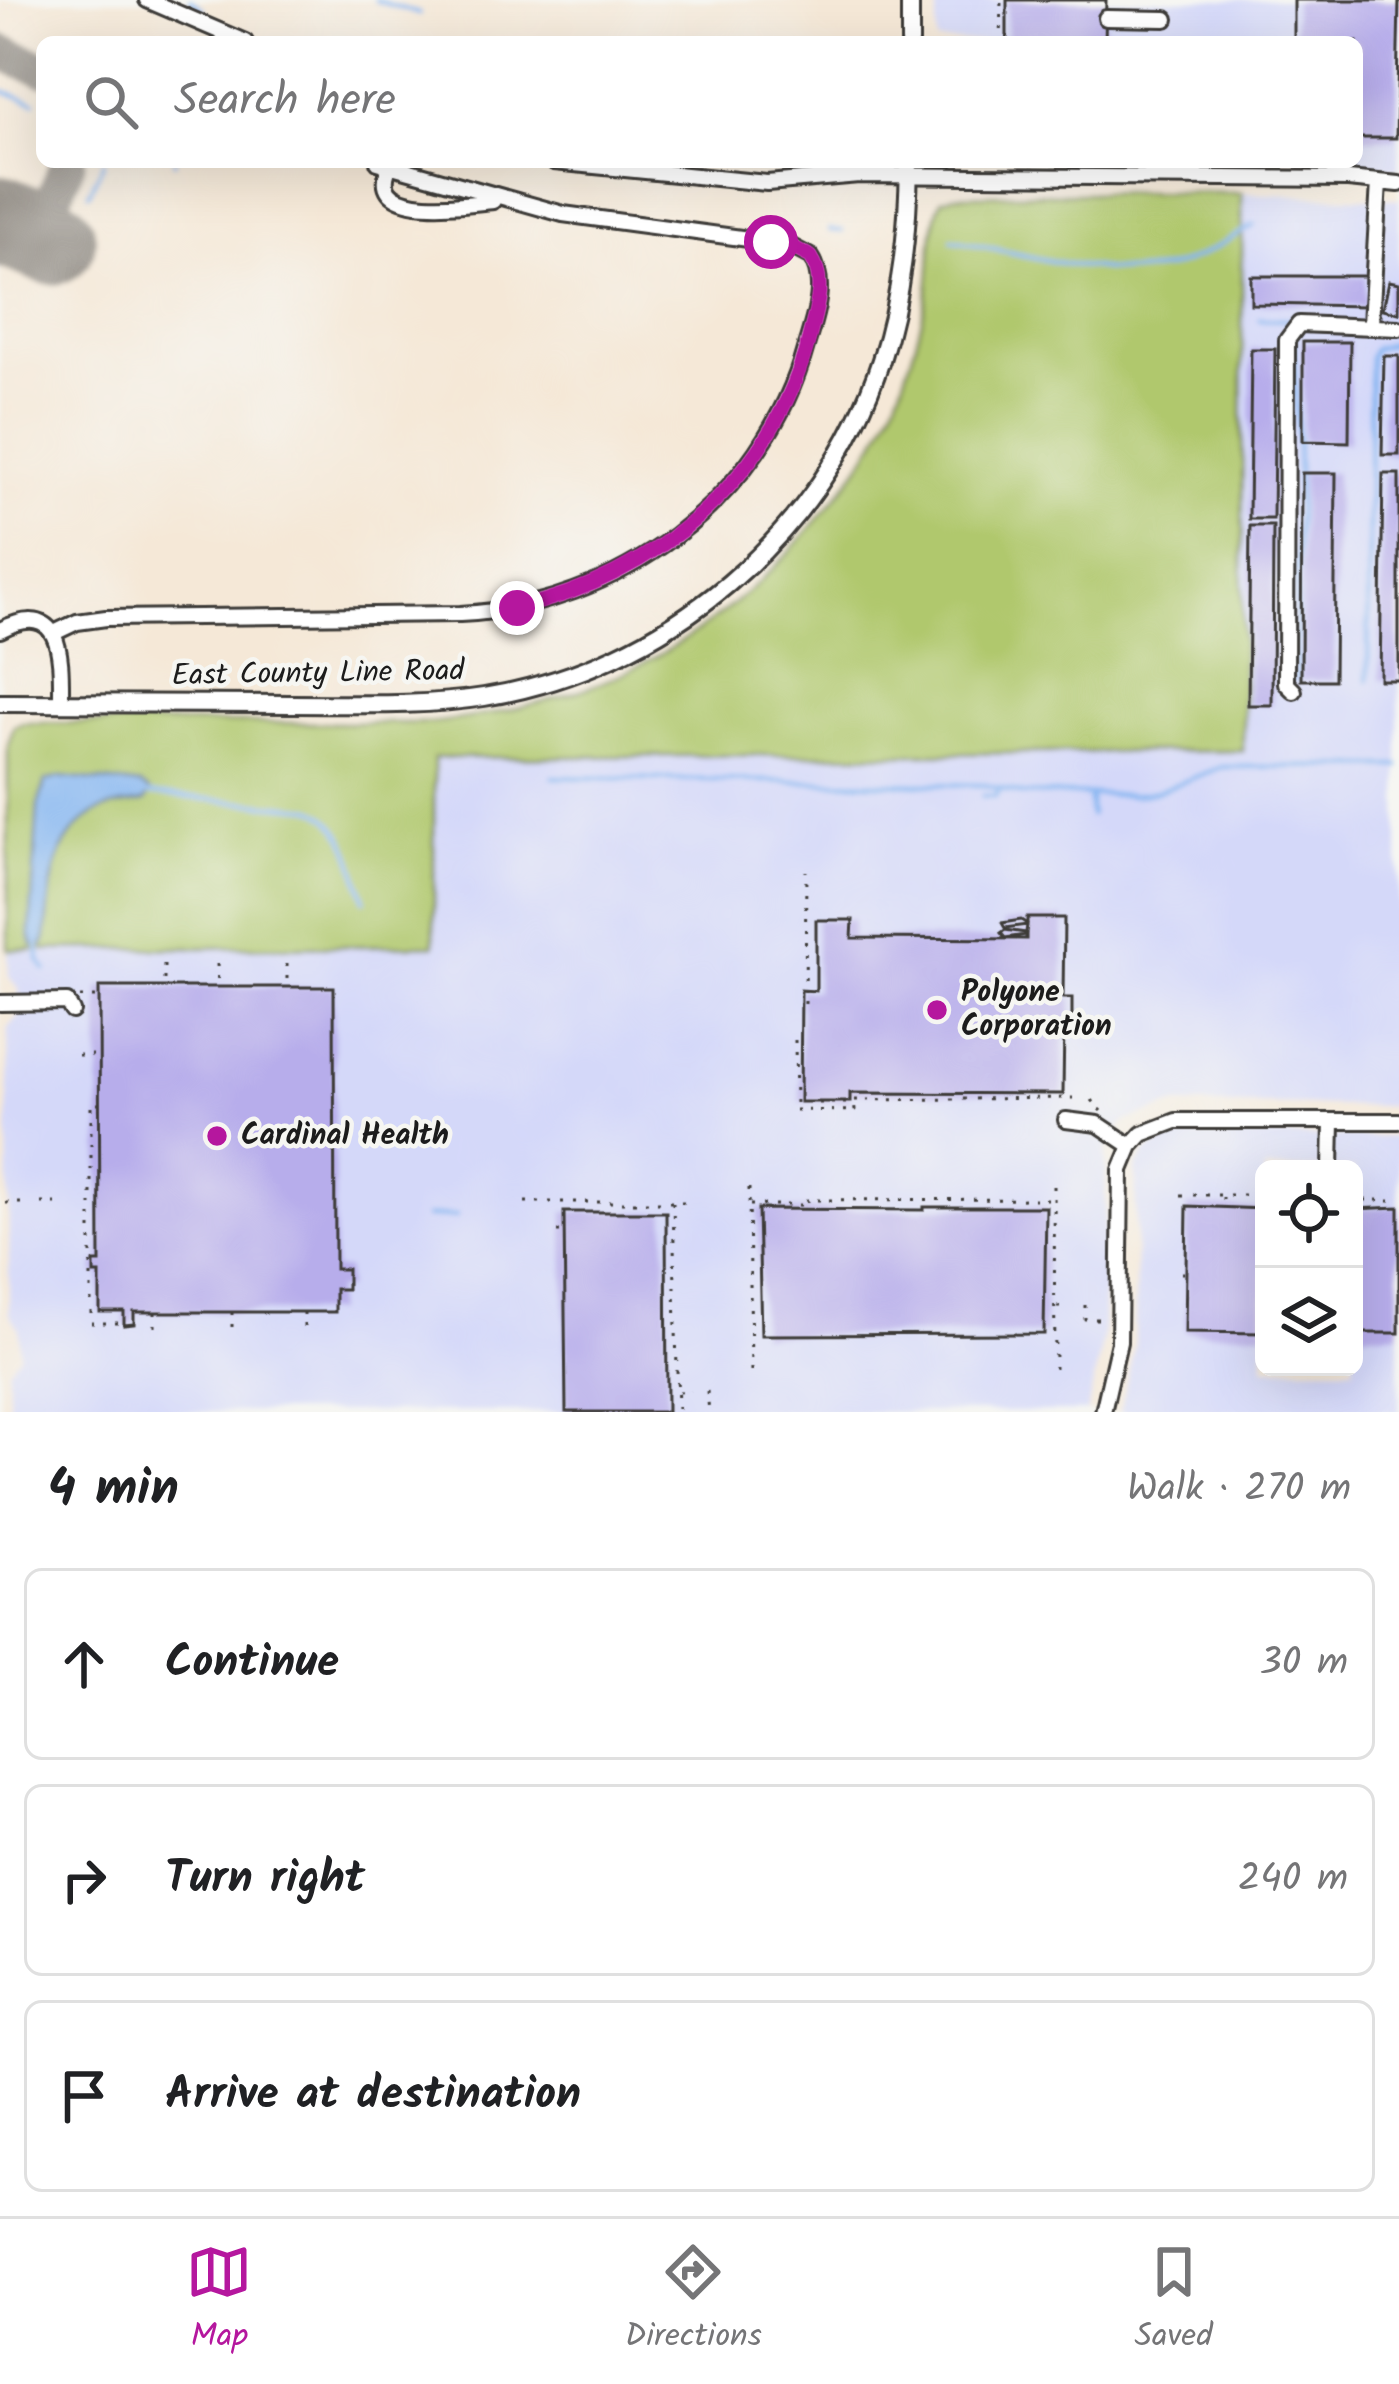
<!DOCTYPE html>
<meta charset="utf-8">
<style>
body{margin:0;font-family:Kalam,sans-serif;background:#f2f2f2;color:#202124}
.controls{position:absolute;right:36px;bottom:36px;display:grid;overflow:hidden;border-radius:18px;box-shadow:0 12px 48px #0002}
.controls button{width:108px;height:108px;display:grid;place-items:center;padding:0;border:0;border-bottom:3px solid #e0e0e0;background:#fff;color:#202124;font:60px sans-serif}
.stop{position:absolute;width:36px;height:36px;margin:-27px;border:9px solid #b5179e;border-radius:50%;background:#fff}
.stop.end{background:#b5179e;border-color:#fff;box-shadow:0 3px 12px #0008}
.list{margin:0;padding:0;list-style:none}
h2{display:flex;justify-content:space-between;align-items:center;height:156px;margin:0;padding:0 48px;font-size:51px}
h2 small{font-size:39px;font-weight:400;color:#757577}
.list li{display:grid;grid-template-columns:78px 1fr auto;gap:36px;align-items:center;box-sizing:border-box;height:192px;margin:0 24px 24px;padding:0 24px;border:3px solid #e0e0e0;border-radius:18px}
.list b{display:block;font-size:45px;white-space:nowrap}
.list em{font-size:39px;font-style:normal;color:#757577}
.icon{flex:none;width:66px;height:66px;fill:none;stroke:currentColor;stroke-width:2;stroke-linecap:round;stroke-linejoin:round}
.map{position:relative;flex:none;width:1399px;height:1412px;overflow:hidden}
.search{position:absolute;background:#fff;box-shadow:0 12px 48px #0002;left:36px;right:36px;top:36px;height:132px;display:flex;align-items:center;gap:30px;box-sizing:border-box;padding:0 42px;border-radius:18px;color:#757577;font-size:45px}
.sheet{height:804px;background:#fff}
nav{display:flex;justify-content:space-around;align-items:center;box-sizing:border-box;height:168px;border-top:3px solid #e0e0e0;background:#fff;font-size:33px;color:#757577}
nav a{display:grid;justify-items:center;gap:6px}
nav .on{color:#b5179e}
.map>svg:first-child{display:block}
.built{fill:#d4d8f9;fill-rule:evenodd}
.green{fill:#b0c86d;stroke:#667244;stroke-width:3}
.water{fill:#85b6f1;stroke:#506986;stroke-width:3}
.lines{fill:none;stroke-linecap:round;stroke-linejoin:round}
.stream{stroke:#85b6f1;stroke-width:4.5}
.taxiway{stroke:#88827a;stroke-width:36}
.runway{stroke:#88827a;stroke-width:90}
.building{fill:#b7adeb}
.minor-casing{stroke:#3d3b38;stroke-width:20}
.major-casing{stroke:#3d3b38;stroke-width:22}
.path{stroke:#3d3b38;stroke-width:3;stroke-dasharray:3 9;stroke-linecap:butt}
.minor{stroke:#fff;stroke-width:14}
.major{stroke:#fff;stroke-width:16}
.route{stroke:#b5179e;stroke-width:15}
.poi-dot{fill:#b5179e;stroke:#f6f6f2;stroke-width:4.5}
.labels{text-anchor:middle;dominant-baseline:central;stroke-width:9;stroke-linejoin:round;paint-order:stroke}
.street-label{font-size:30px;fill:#1c1c1c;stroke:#f6f6f2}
.poi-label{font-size:30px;font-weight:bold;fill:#1c1c1c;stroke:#f6f6f2;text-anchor:start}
</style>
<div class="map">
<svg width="1399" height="1412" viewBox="0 0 1399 1412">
<rect width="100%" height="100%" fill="#f6f6f2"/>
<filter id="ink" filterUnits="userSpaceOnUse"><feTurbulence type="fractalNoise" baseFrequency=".00833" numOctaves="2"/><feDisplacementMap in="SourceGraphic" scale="24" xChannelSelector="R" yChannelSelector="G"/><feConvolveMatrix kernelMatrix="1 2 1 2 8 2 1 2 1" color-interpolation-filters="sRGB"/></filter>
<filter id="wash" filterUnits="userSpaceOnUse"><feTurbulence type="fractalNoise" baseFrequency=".004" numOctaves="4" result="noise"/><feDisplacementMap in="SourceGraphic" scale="48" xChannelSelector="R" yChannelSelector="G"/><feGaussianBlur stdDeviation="2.7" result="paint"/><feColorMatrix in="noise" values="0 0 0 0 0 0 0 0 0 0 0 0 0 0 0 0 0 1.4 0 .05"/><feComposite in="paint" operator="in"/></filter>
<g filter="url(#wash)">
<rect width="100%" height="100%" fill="#f5e8d7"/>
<path class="built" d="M937,0H1399V169L1330,163L1191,162H1357V42H937Z
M1242,193L1399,199V1106L1174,1105L1124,1122L1106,1150L1103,1339L1087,1412H9L8,1369L20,1354L19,1328L9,1314L8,1028L19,1015V989L9,977L8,950L433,945V758L1242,751Z
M1173,1136L1399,1137V1412H1120L1135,1343L1136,1169L1146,1152ZM1264,1169H1354V1367H1264Z"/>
<path class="green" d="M1142,192L1242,193L1243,751L434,758V945L8,950V745L14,726L24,723H430C590,706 710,648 815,523C851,481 883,438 902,385C913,354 923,322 928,289C932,260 930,225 942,199L956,195Z"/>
<path class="water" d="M61,777L141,785L150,791L145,802C131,805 111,805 98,812C50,838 51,889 46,937L43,945H33L30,933L38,805L46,781Z"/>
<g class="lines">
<path class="stream" d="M190,0L203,9
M375,0L419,14
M0,90L35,102
M174,162H175
M89,193L104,162
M830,230L842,231
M952,240C1010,250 1116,283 1171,267C1200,259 1227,240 1254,225
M1259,319L1296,320
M1294,337L1298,466L1296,680
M1368,680L1370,357L1374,349L1399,342
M553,777L985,785L1021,794L1135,795L1158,791L1222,767L1399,766
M147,794L311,808C349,823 354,865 365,900
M983,796H996L1001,788
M1090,815V797
M38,942L39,960L46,970
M427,1217L456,1216"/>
<path class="taxiway" d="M0,52L42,68
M39,235L68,162"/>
<path class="runway" d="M0,220L51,240"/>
</g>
<g id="blocks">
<path class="building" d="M1007,0H1106L1105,42H1007Z
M1294,0H1399L1396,138H1357V42H1294Z
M1251,276H1365V306L1251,304Z
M1389,281L1399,283V313L1383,309Z
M1303,342H1350L1349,442L1303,441Z
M1251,349H1275L1273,519H1249Z
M1384,356H1399V455H1382Z
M1302,473H1336L1334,680H1301Z
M1383,474H1399V680H1380Z
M1250,526H1273L1272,705H1248Z
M1027,918H1064L1063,998H1072V1023H1064L1063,1094L850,1093V1102H800L801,990L816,991V920H853L852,938L1026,939V935L1005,938L1001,933L1005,930L1026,933L1027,925L1005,928L1002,923L1021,920L1027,924Z
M99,987H334L335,1269H347V1289H335V1312H134V1324L124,1325V1312H100V1274H94V1262H100Z
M1187,1206L1264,1209V1333L1185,1332Z
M924,1207H1046L1044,1334L761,1335L758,1209L924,1210Z
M1399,1207V1333H1354V1209Z
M564,1212H666L667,1412H566Z"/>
</g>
</g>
<g filter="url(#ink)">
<use href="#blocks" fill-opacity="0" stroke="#3d3b38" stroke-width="3"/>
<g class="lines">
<defs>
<path id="minor" d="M147,0L245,42
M1106,18L1166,19
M392,162C359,220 466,204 493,201
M554,162L767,183L859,175L1348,179L1399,184
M1371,324L1379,182
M0,630C65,597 61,661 61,703
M54,633L77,622L106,618L460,614C617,607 764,500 806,346C814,319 828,282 811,257L792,247L771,242L563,214L378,162
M1294,691L1286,683L1287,340L1299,324L1399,328
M0,1003L67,1002L72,1011
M1066,1120L1098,1124L1131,1146
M1331,1169L1332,1121
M1103,1412L1119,1342L1121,1170L1131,1146L1142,1134L1176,1121H1399"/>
<path id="major" d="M910,0V42
M0,703C97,703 195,704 292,704C356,704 421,707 484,697C665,668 824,535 881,360C902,295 908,230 909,162"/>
</defs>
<use href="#minor" class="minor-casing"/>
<use href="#major" class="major-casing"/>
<path class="path" d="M1000,42L1001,0
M1005,42L1007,40
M217,964L218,987
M287,964V987
M164,965V987
M80,997H99
M805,1004L806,871
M795,1040L796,1106
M78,1055H100
M1092,1100L1102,1111
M819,1103H853
M100,1104H91V1323H121
M795,1110L855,1111L854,1100L1073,1098
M1054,1186L1055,1374
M749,1188L751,1376
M1181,1195H1264
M1354,1196H1364V1209
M1223,1197V1209
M1364,1200H1399
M525,1202H690
M673,1202L678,1412
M6,1203H27
M41,1203H65
M750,1205H807V1200L1054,1199
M557,1232H565
M1181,1273H1186
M1085,1305V1319H1105
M1057,1307H1068
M155,1312V1332
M232,1312V1332
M304,1312V1330
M707,1391L709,1412
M679,1392L691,1391"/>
<use href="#minor" class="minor"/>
<use href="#major" class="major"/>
</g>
</g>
<g class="lines" filter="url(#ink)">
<path class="route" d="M517,608C655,577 773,478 809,338C815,313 827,280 811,257L792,247L771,242"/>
</g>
<g class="poi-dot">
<circle cx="937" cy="1010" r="12"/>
<circle cx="217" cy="1136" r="12"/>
</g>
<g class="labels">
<g class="street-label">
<text transform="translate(318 674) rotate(-1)">East County Line Road</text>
</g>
<g class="poi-label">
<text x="961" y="993">Polyone<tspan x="961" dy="34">Corporation</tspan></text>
<text x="241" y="1136">Cardinal Health</text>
</g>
</g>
</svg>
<div class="controls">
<button><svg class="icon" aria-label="locate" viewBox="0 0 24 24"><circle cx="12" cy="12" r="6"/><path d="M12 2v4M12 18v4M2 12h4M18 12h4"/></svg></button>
<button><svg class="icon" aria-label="layers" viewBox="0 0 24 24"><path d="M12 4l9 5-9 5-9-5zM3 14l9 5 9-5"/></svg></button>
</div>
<div class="stop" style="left:771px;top:242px"></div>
<div class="stop end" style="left:517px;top:608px"></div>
<div class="search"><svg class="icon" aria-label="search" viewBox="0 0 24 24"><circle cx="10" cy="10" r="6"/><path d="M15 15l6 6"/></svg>Search here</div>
</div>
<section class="sheet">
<h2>4 min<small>Walk · 270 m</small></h2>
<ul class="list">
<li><svg class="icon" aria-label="ahead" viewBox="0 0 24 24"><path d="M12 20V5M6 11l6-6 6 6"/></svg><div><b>Continue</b></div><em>30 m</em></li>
<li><svg class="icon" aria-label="right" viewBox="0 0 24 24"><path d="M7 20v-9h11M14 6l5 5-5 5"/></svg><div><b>Turn right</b></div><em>240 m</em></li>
<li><svg class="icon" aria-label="arrive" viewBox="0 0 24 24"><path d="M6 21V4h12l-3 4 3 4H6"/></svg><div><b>Arrive at destination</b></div></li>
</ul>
</section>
<nav>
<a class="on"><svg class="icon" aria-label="map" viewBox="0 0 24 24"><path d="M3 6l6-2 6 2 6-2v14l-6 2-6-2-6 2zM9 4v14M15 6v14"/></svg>Map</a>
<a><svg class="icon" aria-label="directions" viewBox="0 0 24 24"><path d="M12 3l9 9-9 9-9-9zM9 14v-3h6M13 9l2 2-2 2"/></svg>Directions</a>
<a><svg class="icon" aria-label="saved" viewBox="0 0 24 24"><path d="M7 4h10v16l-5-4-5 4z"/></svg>Saved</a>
</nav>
